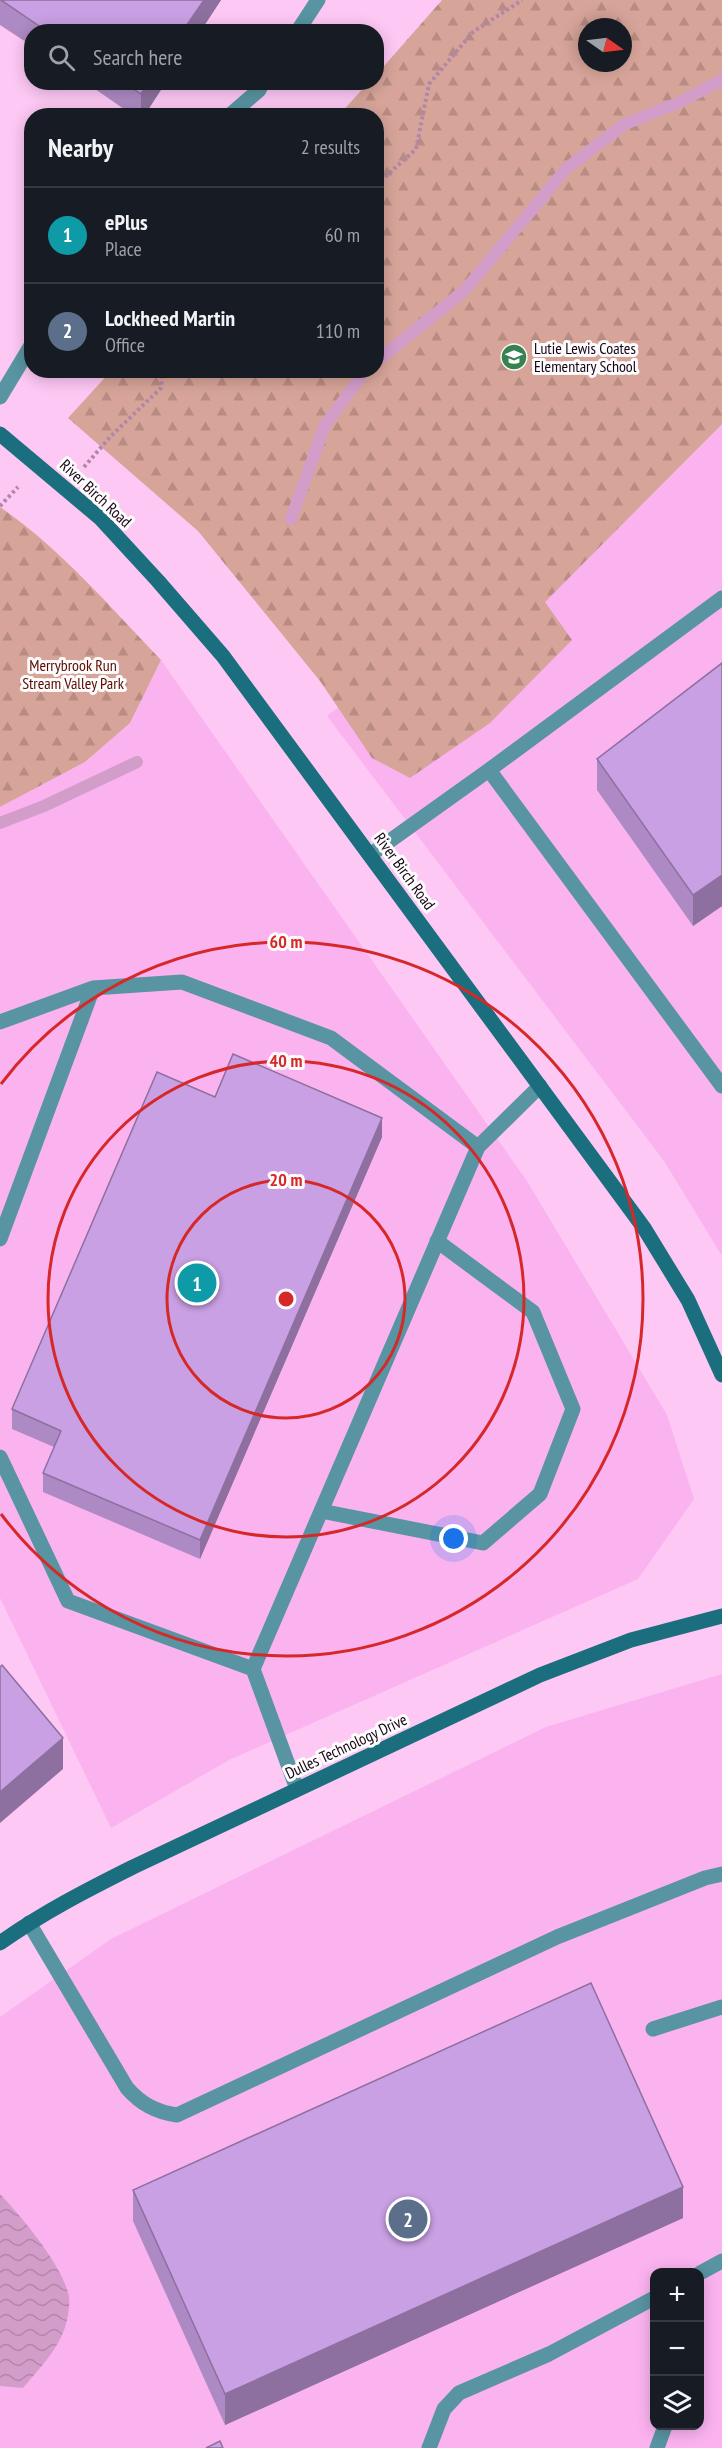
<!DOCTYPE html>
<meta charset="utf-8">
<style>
body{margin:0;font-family:"PT Sans Narrow",sans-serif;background:#242831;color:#f1f3f6}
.controls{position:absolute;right:18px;bottom:18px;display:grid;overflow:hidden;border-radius:12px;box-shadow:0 3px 15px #0003}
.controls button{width:54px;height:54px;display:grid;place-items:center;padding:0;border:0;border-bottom:2px solid #363941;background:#171b24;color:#f1f3f6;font:30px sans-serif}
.compass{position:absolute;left:578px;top:18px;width:54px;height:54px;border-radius:50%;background:#171b24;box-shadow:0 3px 15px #0003;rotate:104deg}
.you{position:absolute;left:454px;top:1539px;width:21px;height:21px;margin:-15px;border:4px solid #fff;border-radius:50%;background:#1a73e8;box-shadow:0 0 0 9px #1a73e833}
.badge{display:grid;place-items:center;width:39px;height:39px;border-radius:50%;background:#0b8043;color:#fff;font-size:20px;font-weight:700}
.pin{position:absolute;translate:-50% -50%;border:3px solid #fff;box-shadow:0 2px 6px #0006}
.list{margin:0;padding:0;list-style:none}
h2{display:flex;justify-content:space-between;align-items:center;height:78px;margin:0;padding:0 24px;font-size:26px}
h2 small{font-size:20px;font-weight:400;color:#9ea1a6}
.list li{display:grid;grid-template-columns:39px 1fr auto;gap:18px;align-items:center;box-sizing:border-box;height:96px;padding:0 24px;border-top:2px solid #363941}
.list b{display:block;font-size:22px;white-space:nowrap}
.list p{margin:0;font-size:20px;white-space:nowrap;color:#9ea1a6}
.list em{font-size:20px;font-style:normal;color:#9ea1a6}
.icon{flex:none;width:33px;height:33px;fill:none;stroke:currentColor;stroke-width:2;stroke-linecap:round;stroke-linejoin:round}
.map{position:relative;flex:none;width:722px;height:2448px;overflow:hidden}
.search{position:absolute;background:#171b24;box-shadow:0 3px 15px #0003;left:24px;top:24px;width:360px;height:66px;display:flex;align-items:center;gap:15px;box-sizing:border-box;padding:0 21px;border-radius:24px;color:#9ea1a6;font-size:22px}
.panel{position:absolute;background:#171b24;box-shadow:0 3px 15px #0003;left:24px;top:108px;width:360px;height:270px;border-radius:24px}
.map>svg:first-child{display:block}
.built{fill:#fbb3f0;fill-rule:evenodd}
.forest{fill:url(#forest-firs);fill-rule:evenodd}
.water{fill:url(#water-waves)}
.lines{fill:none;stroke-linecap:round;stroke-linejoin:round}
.stream{stroke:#d29dc9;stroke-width:12}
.path{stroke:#b086a9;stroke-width:4;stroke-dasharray:3 3;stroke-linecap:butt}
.lane{stroke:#5894a1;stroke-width:15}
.secondary{stroke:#1b6e7d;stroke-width:15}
.wall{fill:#ad8ac3}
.shaded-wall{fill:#8d709f}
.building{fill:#c9a0e3;stroke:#8d709f;stroke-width:1.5}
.ring{fill:none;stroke:#d62828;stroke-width:3}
.labels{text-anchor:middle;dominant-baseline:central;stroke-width:6;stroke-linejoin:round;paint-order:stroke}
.poi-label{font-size:16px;fill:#180416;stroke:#fcfcfc;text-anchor:start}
.street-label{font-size:16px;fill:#180416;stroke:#fcfcfc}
.park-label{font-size:16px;fill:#5b0900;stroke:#fcfcfc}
.centre{fill:#d62828;stroke:#fcfcfc;stroke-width:3}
.ring-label{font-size:18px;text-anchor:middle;font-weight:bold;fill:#d62828;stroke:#fcfcfc;stroke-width:6;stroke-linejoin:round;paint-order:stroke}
</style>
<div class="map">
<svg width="722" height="2448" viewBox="0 0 722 2448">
<defs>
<pattern id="forest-firs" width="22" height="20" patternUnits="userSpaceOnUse" patternTransform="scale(1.5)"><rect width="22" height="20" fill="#d7a499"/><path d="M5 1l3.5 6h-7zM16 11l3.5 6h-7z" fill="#b88c83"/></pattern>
<pattern id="water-waves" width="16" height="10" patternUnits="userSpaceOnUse" patternTransform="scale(1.5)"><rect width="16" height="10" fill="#d29dc9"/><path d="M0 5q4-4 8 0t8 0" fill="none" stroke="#b486ac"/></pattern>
</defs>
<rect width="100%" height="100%" fill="#fdc8f4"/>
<path class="built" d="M722,405V1256L664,1161L327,716Z
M161,660L527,1181L667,1415L694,1499L638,1579L229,1760L111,1828L0,1598V807L85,762L130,723Z
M722,1674V2448H0V2017L111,1939L546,1727ZM654,2272H700V2426H654Z"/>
<path class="forest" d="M442,0H722V424L545,602L572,640L490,723L410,778L372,758L320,681L198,531L68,418L111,371L376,370V116L339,115L368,83L376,82L377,74ZM587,27H623V63H587Z
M0,507C61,549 110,607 161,660L130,723L85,762L0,807Z"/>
<path class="water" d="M0,2194C21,2216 64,2267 69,2297C70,2304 68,2317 66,2324C59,2349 39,2369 23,2388L0,2386Z"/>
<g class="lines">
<path class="stream" d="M376,362L465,290L566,169L623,125L680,102L722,80
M291,519L325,425L366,370
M0,823L44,806L137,762"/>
<path class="path" d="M376,185L416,149L429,84L473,32L522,0
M84,467L111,436L161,388L163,370
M0,506L18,487"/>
<path class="lane" d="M297,32L318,0
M229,116L259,90L263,82
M0,397L32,344
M489,770L722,1086
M370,855L489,770L722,598
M0,1022L93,988L182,982L331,1038L478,1147
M0,1239L93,988
M0,1457L68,1601L253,1669
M321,1511L483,1543L540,1494L573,1409L533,1312L437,1241
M297,1789L253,1669L478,1147L540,1086
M29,1923L127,2088C141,2104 156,2112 177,2115L557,1937L705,1878L722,1874
M653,2029L722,2007
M700,2273L722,2261
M429,2448L444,2409L459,2393L549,2354L654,2298
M657,2448L665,2426"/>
<path class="secondary" d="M0,434L100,518L158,581L223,656L644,1228L688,1300L722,1375
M0,1943C42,1913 87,1890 133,1867L540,1675L631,1640L722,1616"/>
</g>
<path class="wall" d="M0,0H221L200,32H32V46L0,25Z
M85,82H166L144,116H134Z
M722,663V906L693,926L597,790V759Z
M215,1097L382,1137L200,1559L43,1492V1473L54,1447L12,1429V1409Z
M133,2190L683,2218L225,2425L133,2221Z"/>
<path class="shaded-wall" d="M204,0H221L200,32H182Z
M148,82H166L144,116H141V94Z
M722,875V906L693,926V895Z
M382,1118V1137L200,1559V1540Z
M63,1738V1769L0,1823V1792Z
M683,2187V2218L225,2425V2394Z"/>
<path class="building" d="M1,0H204L182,32H48Z
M123,82H148L141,94Z
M722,663V875L693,895L597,759Z
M233,1054L382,1118L200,1540L43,1473L61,1431L12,1409L157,1072L215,1097Z
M2,1665L63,1738L0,1792V1667Z
M591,1983L683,2187L225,2394L133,2190Z
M220,2441L223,2448H206Z"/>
<g class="ring">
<circle cx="286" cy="1299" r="119"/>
<circle cx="286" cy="1299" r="238"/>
<path d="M1 1084A357 357 0 1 1 1 1514"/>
</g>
<defs>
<symbol id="school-disc" viewBox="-11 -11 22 22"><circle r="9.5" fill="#368250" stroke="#fcfcfc"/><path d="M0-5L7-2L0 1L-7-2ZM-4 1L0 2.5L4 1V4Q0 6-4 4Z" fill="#fff"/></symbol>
</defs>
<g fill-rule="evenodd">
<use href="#school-disc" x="499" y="342" width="30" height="30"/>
</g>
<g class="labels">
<g class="poi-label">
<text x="534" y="348">Lutie Lewis Coates<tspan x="534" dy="18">Elementary School</tspan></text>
</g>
<g class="street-label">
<text transform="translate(96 493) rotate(43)">River Birch Road</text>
<text transform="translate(405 871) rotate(54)">River Birch Road</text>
<text transform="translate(346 1746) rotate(-25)">Dulles Technology Drive</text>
</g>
<g class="park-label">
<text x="73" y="665">Merrybrook Run<tspan x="73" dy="18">Stream Valley Park</tspan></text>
</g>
</g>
<circle cx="286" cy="1299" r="9" class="centre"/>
<g class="ring-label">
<text x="286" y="948">60 m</text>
<text x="286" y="1067">40 m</text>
<text x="286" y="1186">20 m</text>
</g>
</svg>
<div class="controls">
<button>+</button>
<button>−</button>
<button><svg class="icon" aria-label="layers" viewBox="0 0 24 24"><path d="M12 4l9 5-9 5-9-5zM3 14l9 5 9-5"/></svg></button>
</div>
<svg class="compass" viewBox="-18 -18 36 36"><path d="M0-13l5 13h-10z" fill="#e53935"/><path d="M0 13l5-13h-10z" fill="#9ea1a6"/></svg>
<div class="you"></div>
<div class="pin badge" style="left:197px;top:1283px;background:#0f9aa8">1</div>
<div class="pin badge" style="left:408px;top:2219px;background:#5c6f8a">2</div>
<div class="search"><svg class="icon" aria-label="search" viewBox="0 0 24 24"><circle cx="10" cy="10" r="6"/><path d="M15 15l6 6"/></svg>Search here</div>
<section class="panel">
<h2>Nearby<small>2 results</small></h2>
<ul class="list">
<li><span class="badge" style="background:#0f9aa8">1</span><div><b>ePlus</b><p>Place</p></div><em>60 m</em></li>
<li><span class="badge" style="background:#5c6f8a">2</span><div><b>Lockheed Martin</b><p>Office</p></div><em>110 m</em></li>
</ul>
</section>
</div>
